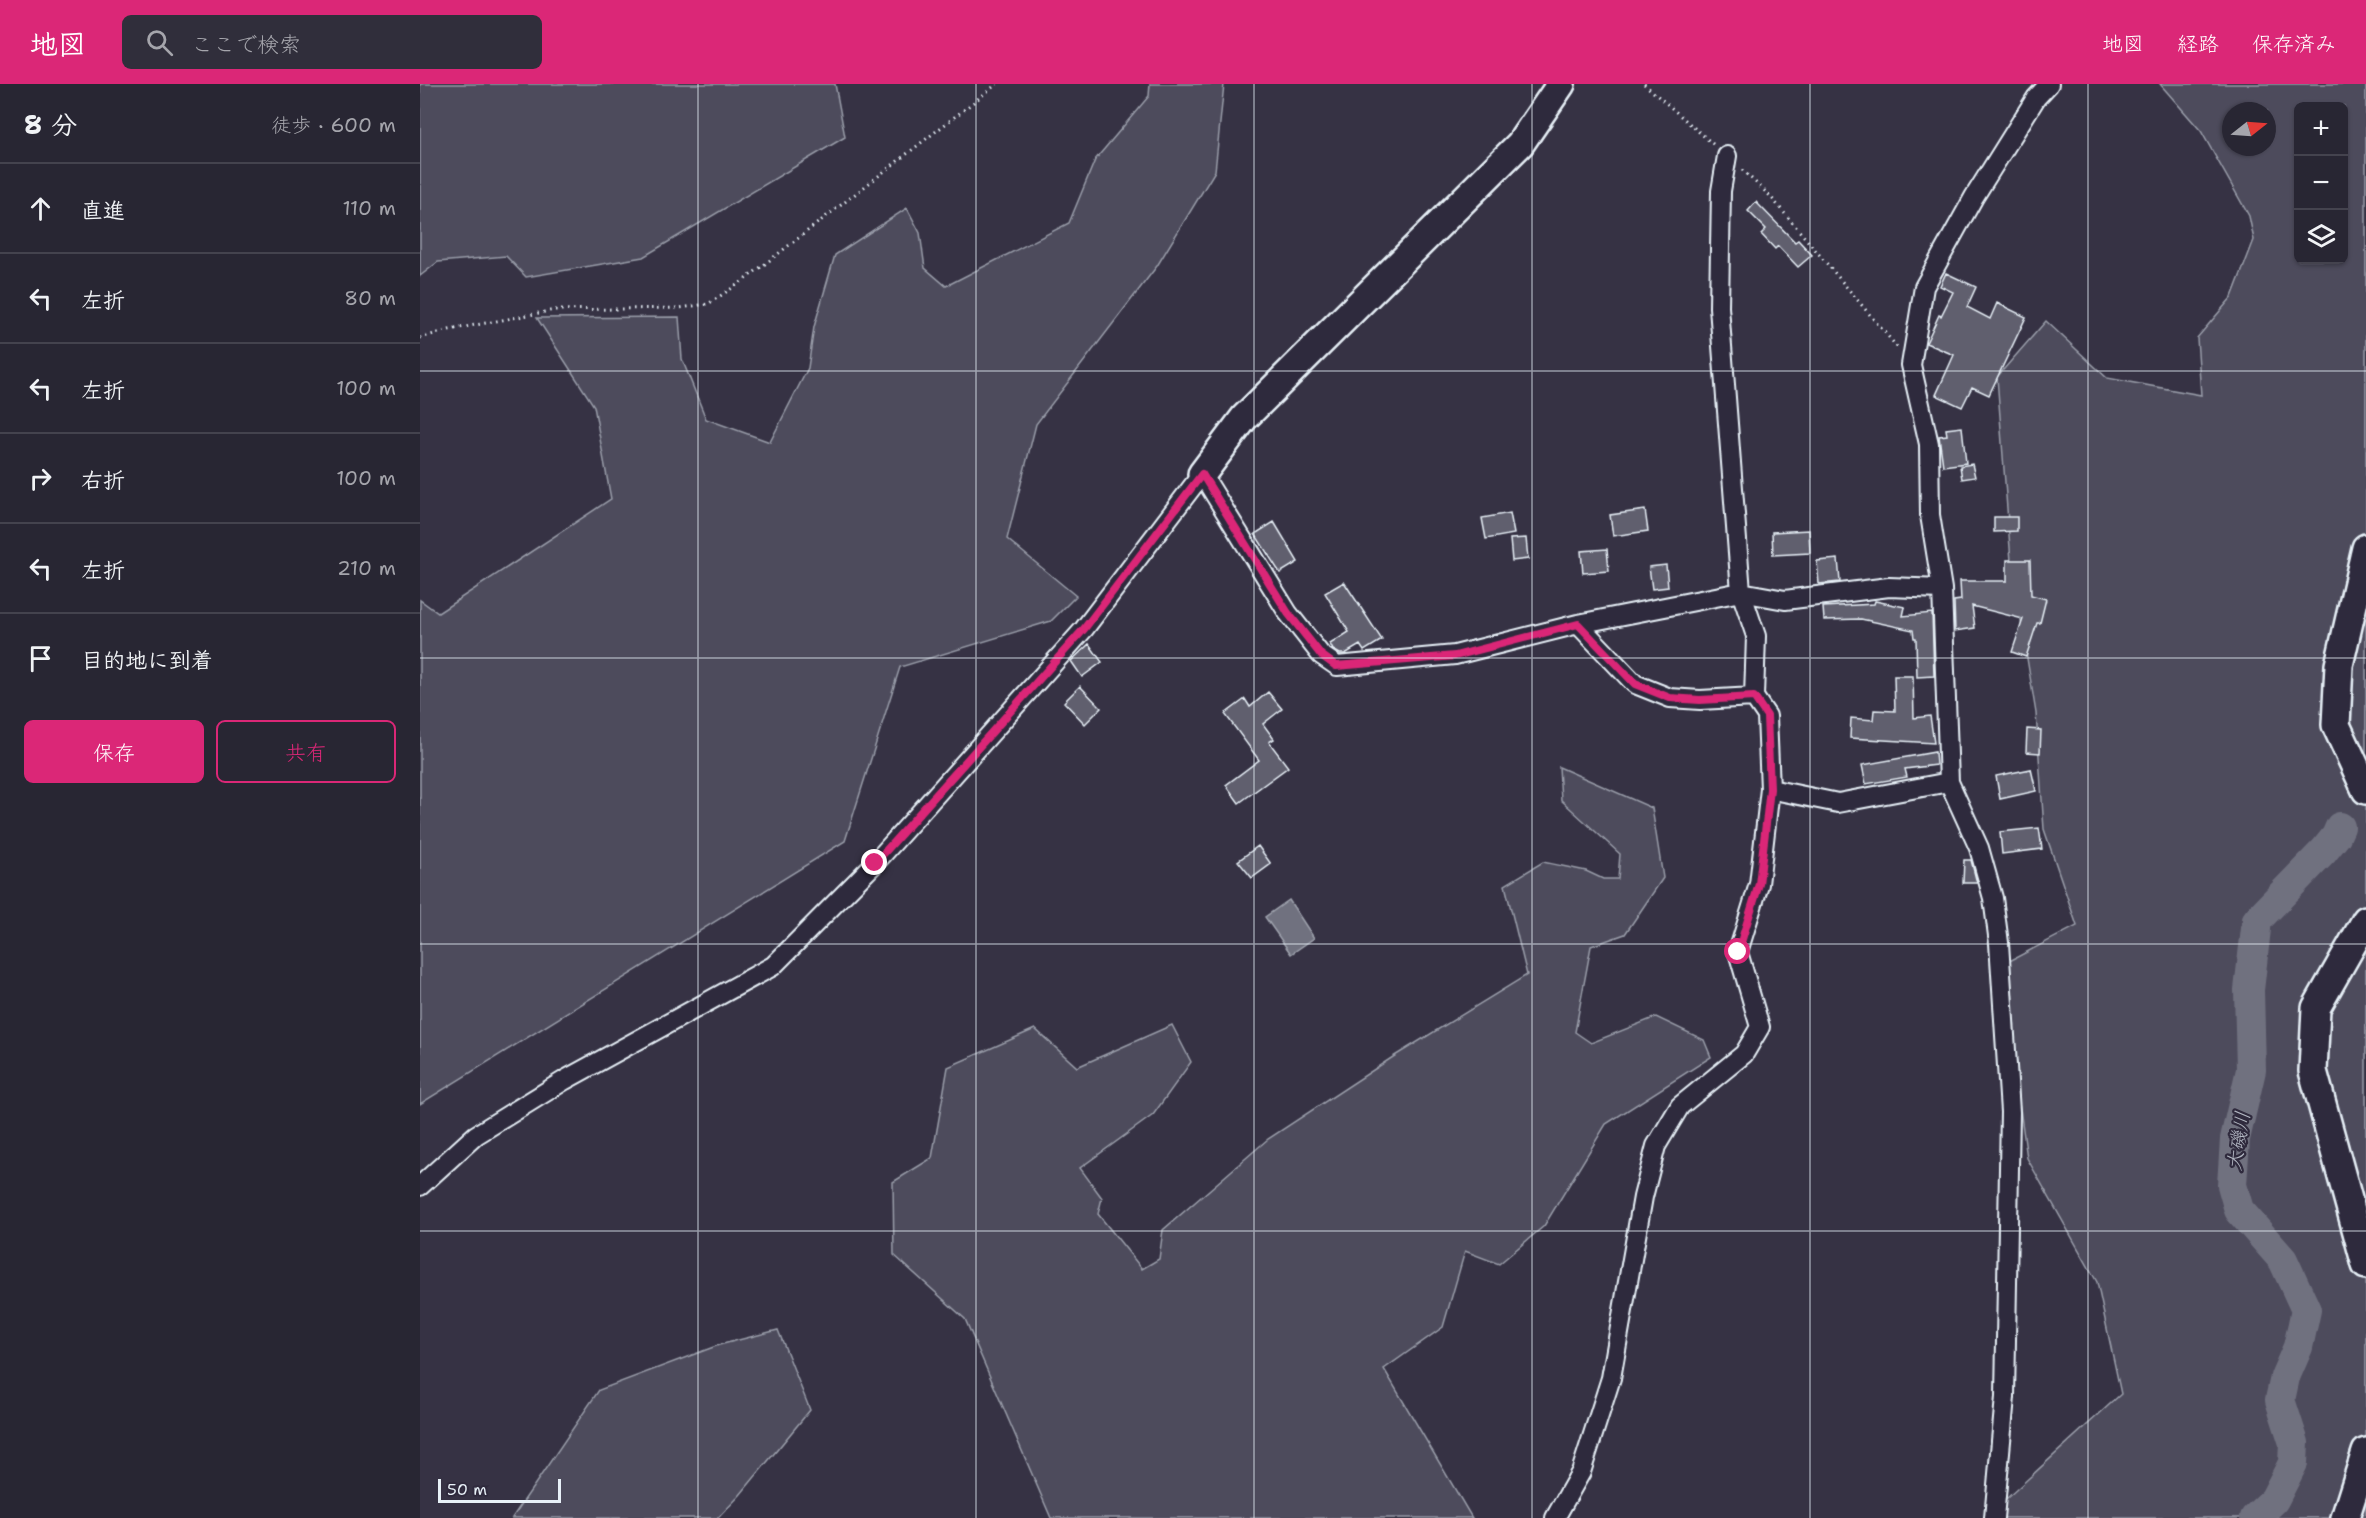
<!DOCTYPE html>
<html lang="ja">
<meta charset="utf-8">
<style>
body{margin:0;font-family:"Shantell Sans","Klee One",sans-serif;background:#302e3b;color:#f1f3f6}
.controls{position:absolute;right:18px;top:18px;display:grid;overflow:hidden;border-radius:9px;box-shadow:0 2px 4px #0004}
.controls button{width:54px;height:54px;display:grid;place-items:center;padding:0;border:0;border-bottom:2px solid #44434e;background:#282633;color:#f1f3f6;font:30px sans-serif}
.compass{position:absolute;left:1802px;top:18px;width:54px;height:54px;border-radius:50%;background:#282633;box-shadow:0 2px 4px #0004;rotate:73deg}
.scale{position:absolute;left:18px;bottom:15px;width:123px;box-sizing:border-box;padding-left:6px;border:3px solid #e8f1f8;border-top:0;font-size:16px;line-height:21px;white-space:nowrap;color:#e8f1f8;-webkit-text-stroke:4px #2f2a3d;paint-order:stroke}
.stop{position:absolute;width:18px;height:18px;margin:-14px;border:4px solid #db2777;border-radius:50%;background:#fff}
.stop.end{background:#db2777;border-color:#fff;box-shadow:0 2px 6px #0008}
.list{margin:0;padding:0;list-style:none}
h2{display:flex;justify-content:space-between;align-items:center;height:78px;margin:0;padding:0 24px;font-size:26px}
h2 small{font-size:20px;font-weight:400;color:#a5a5ac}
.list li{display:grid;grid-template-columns:39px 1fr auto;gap:18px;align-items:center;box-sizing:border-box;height:90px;padding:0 24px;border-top:2px solid #44434e}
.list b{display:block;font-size:22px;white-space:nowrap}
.list em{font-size:20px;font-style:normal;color:#a5a5ac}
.actions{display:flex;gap:12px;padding:18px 24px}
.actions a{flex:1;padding:14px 0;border:2px solid #db2777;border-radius:9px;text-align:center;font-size:21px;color:#db2777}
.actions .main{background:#db2777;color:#fff}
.icon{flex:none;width:33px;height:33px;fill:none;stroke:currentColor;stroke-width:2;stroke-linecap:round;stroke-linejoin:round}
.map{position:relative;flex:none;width:1946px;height:1434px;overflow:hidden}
header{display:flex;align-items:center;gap:36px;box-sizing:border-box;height:84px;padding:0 30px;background:#db2777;color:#fff}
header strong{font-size:28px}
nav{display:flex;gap:33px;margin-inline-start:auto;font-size:21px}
.search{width:420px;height:54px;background:#302e3b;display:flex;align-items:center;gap:15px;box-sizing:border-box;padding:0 21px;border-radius:9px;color:#a5a5ac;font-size:22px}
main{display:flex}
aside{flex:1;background:#282633}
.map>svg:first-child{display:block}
.green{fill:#4d4b5c;stroke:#9a9eaa;stroke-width:1.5;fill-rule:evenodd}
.water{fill:#70717f;stroke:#a0a4af;stroke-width:1.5}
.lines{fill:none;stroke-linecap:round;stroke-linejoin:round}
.river{stroke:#70717f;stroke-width:30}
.building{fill:#605e6e;stroke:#e8f1f8;stroke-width:1.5}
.street-casing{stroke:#e8f1f8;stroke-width:22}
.secondary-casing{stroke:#e8f1f8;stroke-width:32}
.path{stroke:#e8f1f8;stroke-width:3;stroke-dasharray:1.5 4.5;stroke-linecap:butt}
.street{stroke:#2f2a3d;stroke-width:18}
.secondary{stroke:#2f2a3d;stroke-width:27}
.route{stroke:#db2777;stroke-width:8}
.grid{fill:none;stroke:#e8f1f8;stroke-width:1.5;stroke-opacity:0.55}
.labels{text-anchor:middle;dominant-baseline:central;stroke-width:4.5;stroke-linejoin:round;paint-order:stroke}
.water-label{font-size:20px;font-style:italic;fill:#b2b7c2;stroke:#2f2a3d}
</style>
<header>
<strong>地図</strong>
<div class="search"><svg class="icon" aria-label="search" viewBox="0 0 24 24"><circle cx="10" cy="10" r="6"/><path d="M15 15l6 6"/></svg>ここで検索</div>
<nav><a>地図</a><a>経路</a><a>保存済み</a></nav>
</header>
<main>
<aside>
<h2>8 分<small>徒歩 · 600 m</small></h2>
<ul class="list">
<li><svg class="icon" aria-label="ahead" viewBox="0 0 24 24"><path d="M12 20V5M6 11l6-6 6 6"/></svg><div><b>直進</b></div><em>110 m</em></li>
<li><svg class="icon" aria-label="left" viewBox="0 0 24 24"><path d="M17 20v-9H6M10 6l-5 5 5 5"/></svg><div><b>左折</b></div><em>80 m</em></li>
<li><svg class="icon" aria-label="left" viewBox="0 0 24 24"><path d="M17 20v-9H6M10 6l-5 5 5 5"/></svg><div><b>左折</b></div><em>100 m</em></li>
<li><svg class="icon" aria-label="right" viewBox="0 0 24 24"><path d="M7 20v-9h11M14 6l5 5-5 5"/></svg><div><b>右折</b></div><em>100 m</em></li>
<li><svg class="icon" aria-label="left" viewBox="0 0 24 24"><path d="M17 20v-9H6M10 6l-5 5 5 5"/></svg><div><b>左折</b></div><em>210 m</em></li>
<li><svg class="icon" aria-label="arrive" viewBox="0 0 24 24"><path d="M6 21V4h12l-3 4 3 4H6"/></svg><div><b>目的地に到着</b></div></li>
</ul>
<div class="actions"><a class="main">保存</a><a>共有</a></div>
</aside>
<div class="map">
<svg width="1946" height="1434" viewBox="0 0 1946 1434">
<rect width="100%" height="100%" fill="#363244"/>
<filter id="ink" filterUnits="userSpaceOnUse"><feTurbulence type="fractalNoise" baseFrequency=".0167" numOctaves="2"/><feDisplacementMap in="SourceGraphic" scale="12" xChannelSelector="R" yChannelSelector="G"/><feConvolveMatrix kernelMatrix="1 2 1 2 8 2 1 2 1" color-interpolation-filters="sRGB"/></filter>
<g filter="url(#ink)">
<path class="green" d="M0,0H415L425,53L223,173L106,193L86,172L18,178L0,192Z
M730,0H804L795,87L737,182L616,340L587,455L656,512L631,537L480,583L425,757L0,1020V516L18,529L191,415L174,322L117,234L259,233L262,275L286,335L350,358L388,284L394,243L415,171L487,124L500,149L505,184L526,202L649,139L675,76L729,12Z
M1740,0H1946V1434H1575V1425L1701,1310L1677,1198L1607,1074L1580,882L1657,842L1624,745L1616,629L1591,477L1577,293L1626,237L1687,294L1781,311L1777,254L1812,213L1834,156L1829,132L1781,47ZM1878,22H1924V176H1878ZM1811,27H1847V63H1811Z
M1139,683L1232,724L1243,794L1205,850L1171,862L1155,948L1171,959L1236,933L1284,956L1291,973L1186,1040L1124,1142L1079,1180L1045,1167L1023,1243L964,1285L1052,1434H631L545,1235L474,1171L473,1098L512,1074L528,983L615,945L657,983L752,941L771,978L733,1031L660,1084L682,1114L678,1130L722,1185L739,1175L743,1146L848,1055L973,973L1107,891L1085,801L1123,778L1166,787L1183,795H1198L1200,770L1141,716Z
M358,1246L390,1326L320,1411L298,1434H92L179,1306L299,1261Z"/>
<path class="water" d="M869,816L894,854L871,870L845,833Z"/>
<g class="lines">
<path class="river" d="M1835,1434L1854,1416L1873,1379L1874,1359L1860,1316L1865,1293L1878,1263L1886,1226L1863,1176L1819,1126L1812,1101L1815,1055L1831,986L1829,906L1837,836L1904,767L1916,752L1920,743"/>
</g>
<path class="building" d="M1336,118L1375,158L1378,156L1392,171L1378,183L1358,162L1355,165L1341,150L1346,145L1328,127Z
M1526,189L1556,203L1547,223L1570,235L1577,219L1606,233L1569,311L1552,303L1542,323L1516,311L1534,271L1506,259L1519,231L1521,232L1533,208L1520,202Z
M1542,343L1546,379L1523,382L1519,352L1527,351L1526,345Z
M1552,380L1555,393L1542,395L1540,382Z
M1225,426L1228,447L1193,452L1190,431Z
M1090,429L1094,450L1066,455L1062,434Z
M1574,433H1597V447L1574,448Z
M854,438L878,478L860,489L835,450Z
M1389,446L1390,469L1353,471L1352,448Z
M1106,454L1108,475L1092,477L1090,455Z
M1187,465L1189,487L1163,489L1161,467Z
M1418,475L1420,498L1399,500L1397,477Z
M1587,476H1610L1611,511L1626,515L1620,539H1617L1606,573L1592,568L1603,535L1552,522L1555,544L1535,547L1534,517L1541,516L1540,497H1587Z
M1246,481L1248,503L1232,505L1229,483Z
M924,498L962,556L944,567L940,561L925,570H920L913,566L910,560L929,548L905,509Z
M1455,517L1485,523L1483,532L1512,529L1514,592L1497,593L1496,554H1494L1493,546L1441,535L1404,536L1403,523L1454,520Z
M669,560L682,578L662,593L651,577Z
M1474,592H1493L1494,634L1510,632L1514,659L1430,654L1431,634L1453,636L1454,626L1475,627Z
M660,602L681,624L665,640L644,618Z
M848,608L862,625L843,640L854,655L849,658L868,683L819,719L806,701L839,676L805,630L825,615L830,623Z
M1607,645L1621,646L1620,669L1606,668Z
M1515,668L1516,681L1485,685L1487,693L1446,700L1442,681Z
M1611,685L1616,707L1580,715L1576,692Z
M1619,744L1622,765L1582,770L1580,748Z
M838,762L851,780L832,794L818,777Z
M1544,776H1551L1557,799H1543Z"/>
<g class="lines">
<defs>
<path id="street" d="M1158,540L1215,600L1250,614L1280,616L1334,613
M1350,705L1418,719L1529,698
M0,1102L56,1051L145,996L353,882L455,779L664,545L782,390L868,529L901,571L917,582L1035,571L1158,540L1321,508L1365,516L1469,503L1522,505
M1135,1434L1161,1388L1191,1294L1223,1113L1236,1062L1260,1022L1324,970L1340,943L1318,868L1339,800L1350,705L1347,632L1334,613L1336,552L1321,508L1299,223L1301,107L1307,72
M1574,1434L1585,1313L1590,1028L1579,859L1573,814L1559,764L1529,698L1522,505L1510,431L1509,360L1491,281L1504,203L1554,113L1616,14L1629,0"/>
<path id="secondary" d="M782,390L824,334L1100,60L1141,0
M1946,464L1919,581L1916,641L1946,706
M1946,836L1896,924L1893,987L1946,1181
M1925,1434L1946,1368"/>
</defs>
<use href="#street" class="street-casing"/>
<use href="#secondary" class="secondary-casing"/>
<path class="path" d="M1224,0L1294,61
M1322,86L1350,112L1477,263
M0,254L29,246L135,226L259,224L288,220L323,197L577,0"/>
<use href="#street" class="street"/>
<use href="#secondary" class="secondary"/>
</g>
</g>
<g class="lines" filter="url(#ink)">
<path class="route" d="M455,779L664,545L782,390L868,529L901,571L916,582L1035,572L1158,540L1215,600L1250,614L1280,616L1334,613L1347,632L1350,705L1339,800L1318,868"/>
</g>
<path class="grid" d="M278,0V1434M556,0V1434M834,0V1434M1112,0V1434M1390,0V1434M1668,0V1434M0,287H1946M0,574H1946M0,860H1946M0,1147H1946"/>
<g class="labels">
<g class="water-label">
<text transform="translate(1818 1057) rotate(-81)">大磯川</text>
</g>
</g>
</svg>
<div class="controls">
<button>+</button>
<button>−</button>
<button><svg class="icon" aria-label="layers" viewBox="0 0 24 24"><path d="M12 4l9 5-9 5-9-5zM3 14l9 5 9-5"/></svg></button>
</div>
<svg class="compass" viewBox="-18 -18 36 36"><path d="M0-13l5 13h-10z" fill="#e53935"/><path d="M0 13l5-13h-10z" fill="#a5a5ac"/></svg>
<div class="scale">50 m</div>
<div class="stop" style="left:1318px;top:868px"></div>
<div class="stop end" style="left:455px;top:779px"></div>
</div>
</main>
